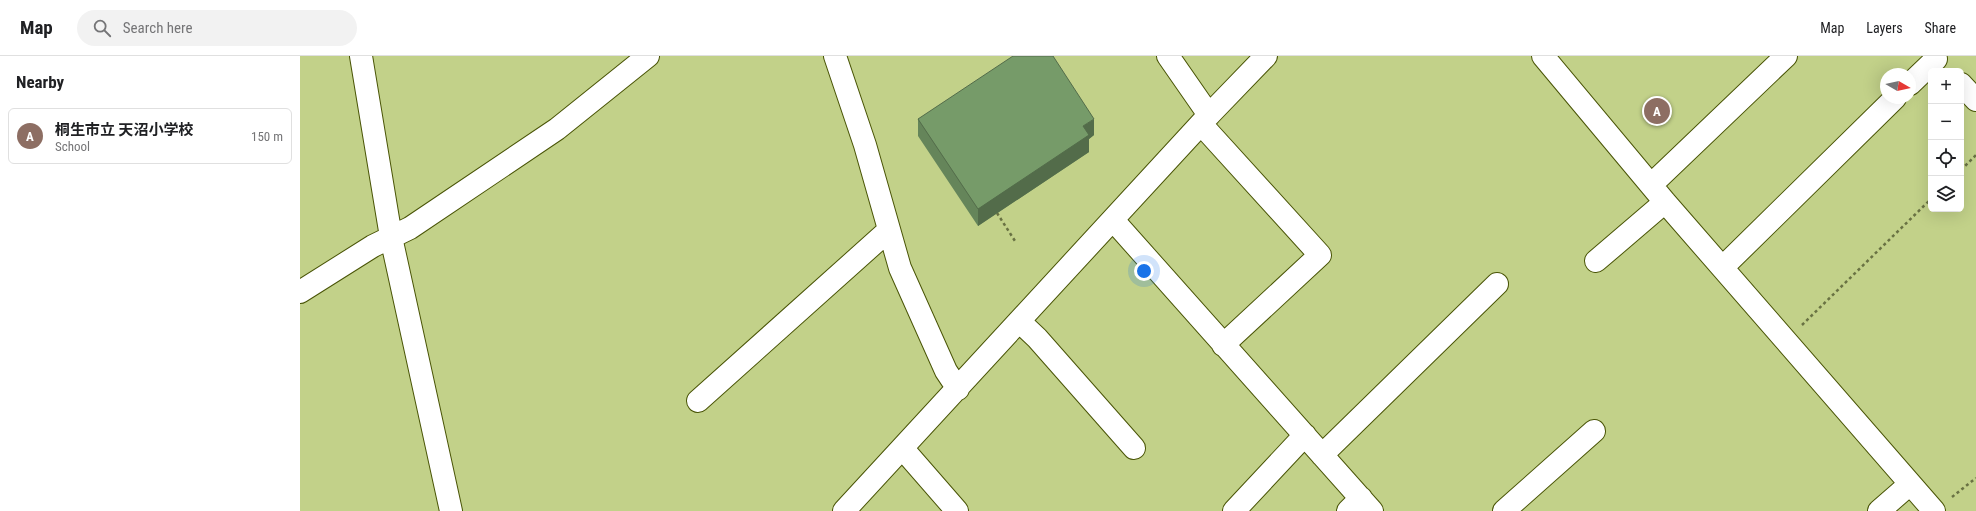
<!DOCTYPE html>
<meta charset="utf-8">
<style>
body{margin:0;font-family:"Roboto Condensed","Noto Sans JP",sans-serif;background:#f2f2f2;color:#202124}
.controls{position:absolute;right:12px;top:12px;display:grid;overflow:hidden;border-radius:6px;box-shadow:0 4px 16px #0002}
.controls button{width:36px;height:36px;display:grid;place-items:center;padding:0;border:0;border-bottom:1px solid #e0e0e0;background:#fff;color:#202124;font:20px sans-serif}
.compass{position:absolute;left:1580px;top:12px;width:36px;height:36px;border-radius:50%;background:#fff;box-shadow:0 4px 16px #0002;rotate:99deg}
.you{position:absolute;left:844px;top:215px;width:14px;height:14px;margin:-10px;border:3px solid #fff;border-radius:50%;background:#1a73e8;box-shadow:0 0 0 6px #1a73e833}
.badge{display:grid;place-items:center;width:26px;height:26px;border-radius:50%;background:#794ac2;color:#fff;font-size:13px;font-weight:700}
.pin{position:absolute;translate:-50% -50%;border:2px solid #fff;box-shadow:0 1px 4px #0006}
.list{margin:0;padding:0;list-style:none}
h2{display:flex;justify-content:space-between;align-items:center;height:52px;margin:0;padding:0 16px;font-size:17px}
h2 small{font-size:13px;font-weight:400;color:#757577}
.list li{display:grid;grid-template-columns:26px 1fr auto;gap:12px;align-items:center;box-sizing:border-box;height:56px;margin:0 8px 8px;padding:0 8px;border:1px solid #e0e0e0;border-radius:6px}
.list b{display:block;font-size:15px;white-space:nowrap}
.list p{margin:0;font-size:13px;white-space:nowrap;color:#757577}
.list em{font-size:13px;font-style:normal;color:#757577}
.icon{flex:none;width:22px;height:22px;fill:none;stroke:currentColor;stroke-width:2;stroke-linecap:round;stroke-linejoin:round}
.map{position:relative;flex:none;width:1676px;height:455px;overflow:hidden}
header{display:flex;align-items:center;gap:24px;box-sizing:border-box;height:56px;padding:0 20px;background:#fff;border-bottom:1px solid #e0e0e0}
header strong{font-size:19px}
nav{display:flex;gap:22px;margin-inline-start:auto;font-size:14px}
.search{width:280px;height:36px;background:#f2f2f2;display:flex;align-items:center;gap:10px;box-sizing:border-box;padding:0 14px;border-radius:22px;color:#757577;font-size:15px}
main{display:flex}
aside{flex:1;background:#fff}
.map>svg:first-child{display:block}
.lines{fill:none;stroke-linecap:round;stroke-linejoin:round}
.minor-casing{stroke:#495406;stroke-width:24}
.path{stroke:#697243;stroke-width:2.5;stroke-dasharray:3 3;stroke-linecap:butt}
.minor{stroke:#fff;stroke-width:22}
.wall{fill:#65855a}
.shaded-wall{fill:#536c4a}
.building{fill:#769b69;stroke:#536c4a}
</style>
<header>
<strong>Map</strong>
<div class="search"><svg class="icon" aria-label="search" viewBox="0 0 24 24"><circle cx="10" cy="10" r="6"/><path d="M15 15l6 6"/></svg>Search here</div>
<nav><a>Map</a><a>Layers</a><a>Share</a></nav>
</header>
<main>
<aside>
<h2>Nearby<small></small></h2>
<ul class="list">
<li><span class="badge" style="background:#8d6e63">A</span><div><b>桐生市立 天沼小学校</b><p>School</p></div><em>150 m</em></li>
</ul>
</aside>
<div class="map">
<svg width="1676" height="455" viewBox="0 0 1676 455">
<rect width="100%" height="100%" fill="#c2d189"/>
<g class="lines">
<defs>
<path id="minor" d="M61,0L91,181L151,455
M535,0L565,89L600,212L646,315L658,333
M868,0L909,59
M1243,0L1365,146L1634,455
M1610,28L1636,3
M1661,28L1676,44
M901,68L1020,199L923,289
M1351,129L1486,0
M813,164L1072,455
M1296,205L1365,146
M1423,211L1595,42
M0,236L73,190L110,172L257,73L348,0
M719,265L737,282L834,392
M398,345L589,174
M603,393L657,455
M1022,399L1197,228
M544,455L909,59L966,0
M934,455L1005,379
M1048,455L1061,442
M1204,455L1294,375
M1579,455L1610,428"/>
</defs>
<use href="#minor" class="minor-casing"/>
<path class="path" d="M1661,114L1676,99
M697,157L715,185
M1502,269L1631,143
M1652,441L1676,422"/>
<use href="#minor" class="minor"/>
</g>
<path class="wall" d="M618,63L794,79L789,83V96L678,170L618,80Z"/>
<path class="shaded-wall" d="M794,63V79L789,83V96L678,170V153L783,70Z"/>
<path class="building" d="M713,0H753L794,63L783,70L789,79L678,153L618,63Z"/>
</svg>
<div class="controls">
<button>+</button>
<button>−</button>
<button><svg class="icon" aria-label="locate" viewBox="0 0 24 24"><circle cx="12" cy="12" r="6"/><path d="M12 2v4M12 18v4M2 12h4M18 12h4"/></svg></button>
<button><svg class="icon" aria-label="layers" viewBox="0 0 24 24"><path d="M12 4l9 5-9 5-9-5zM3 14l9 5 9-5"/></svg></button>
</div>
<svg class="compass" viewBox="-18 -18 36 36"><path d="M0-13l5 13h-10z" fill="#e53935"/><path d="M0 13l5-13h-10z" fill="#757577"/></svg>
<div class="you"></div>
<div class="pin badge" style="left:1357px;top:55px;background:#8d6e63">A</div>
</div>
</main>
